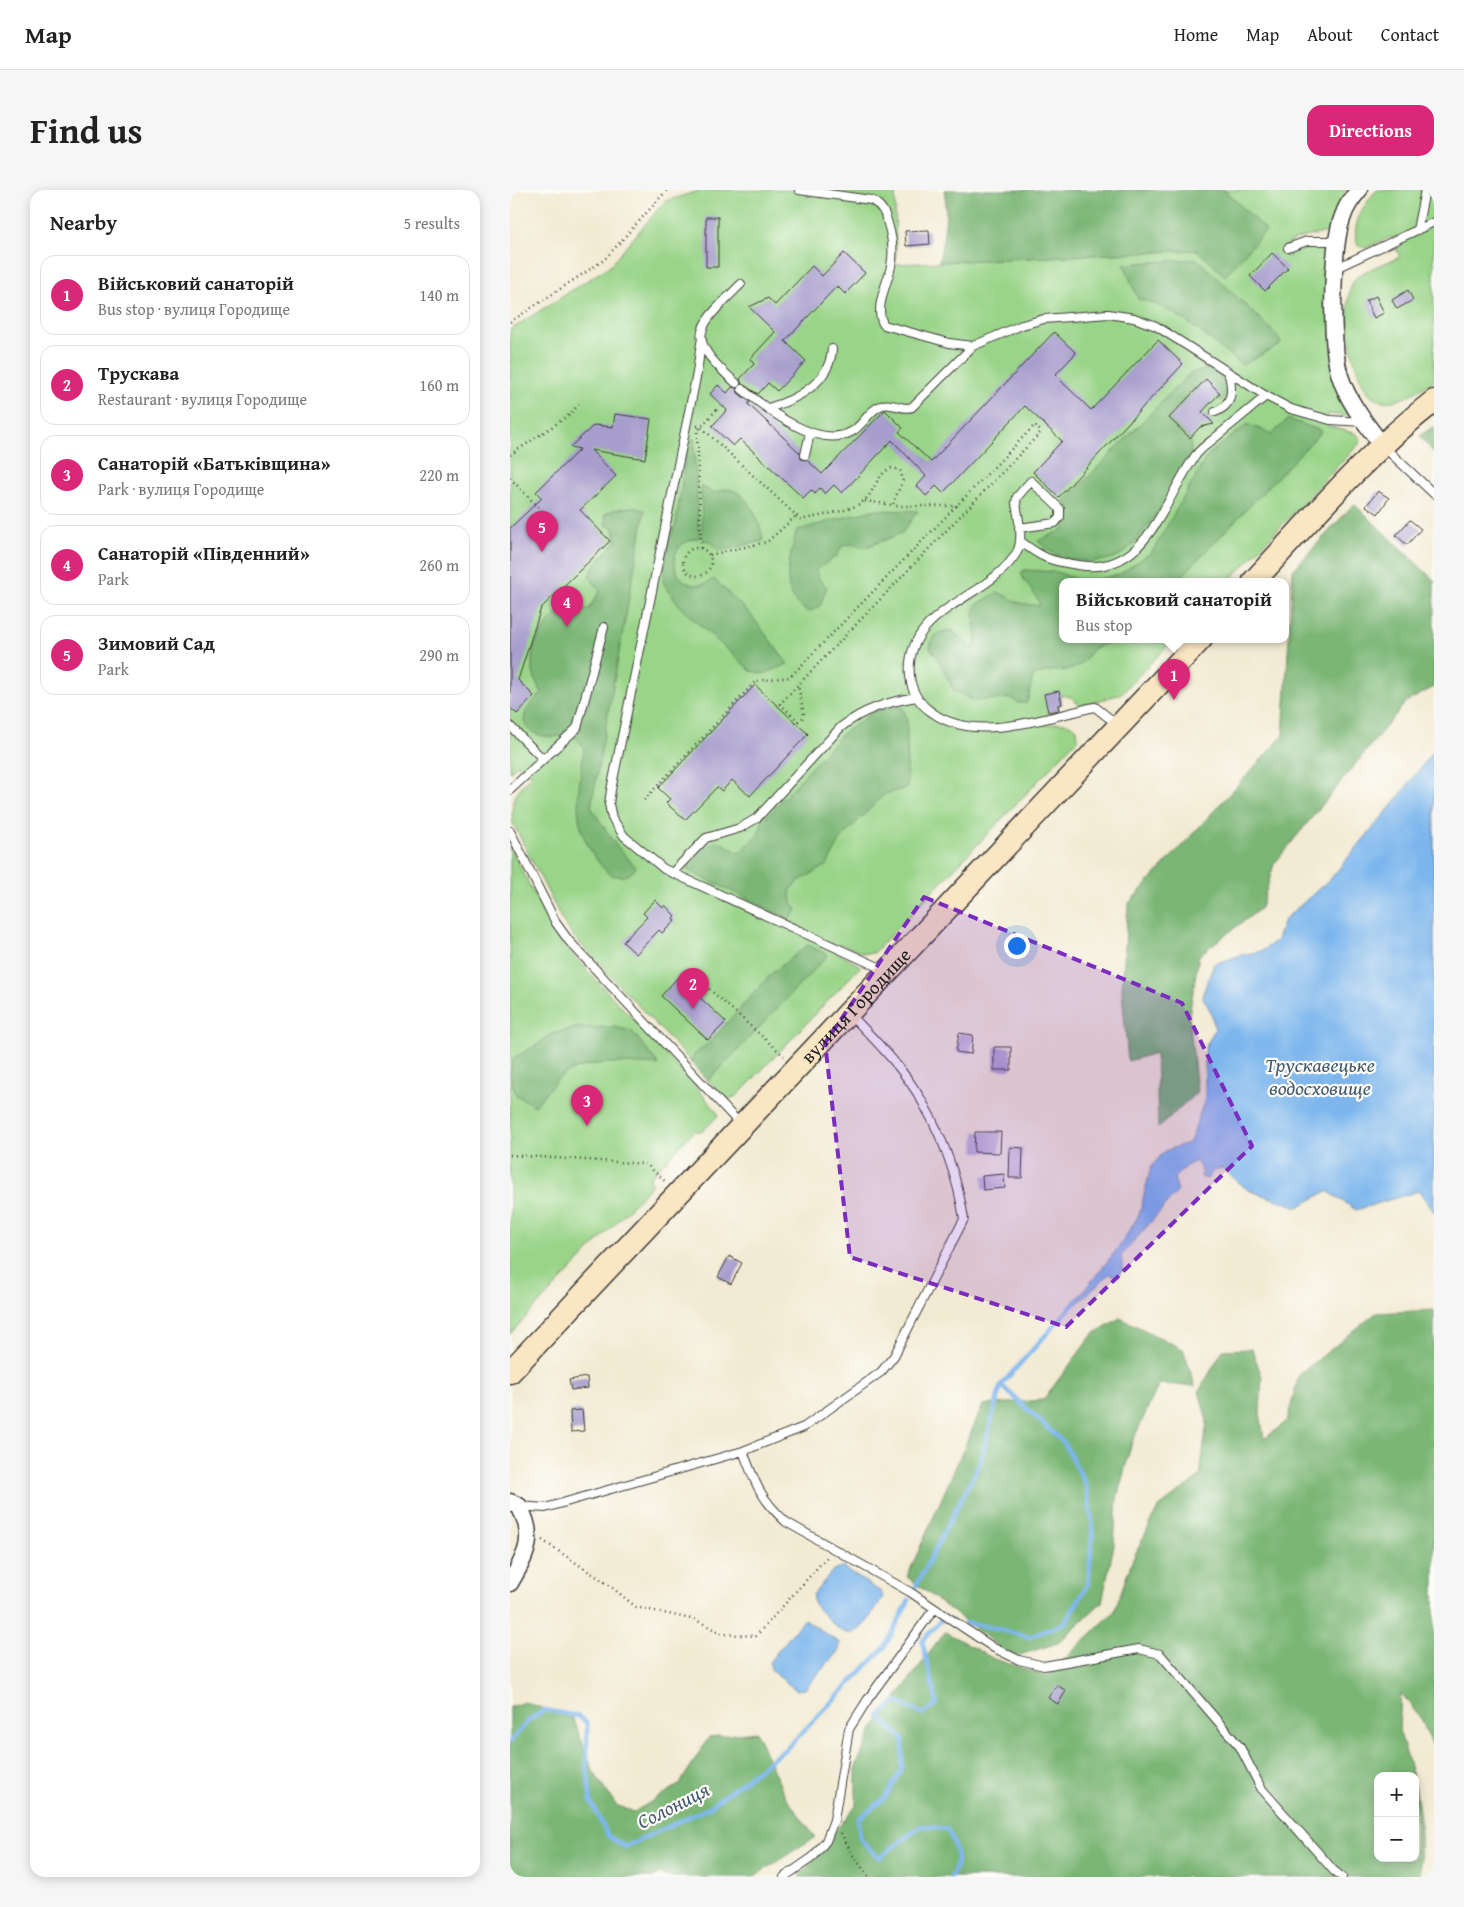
<!DOCTYPE html>
<meta charset="utf-8">
<style>
body{margin:0;font-family:"Gentium Book Plus",serif;background:#f6f6f6;color:#222}
.controls{position:absolute;right:15px;bottom:15px;display:grid;overflow:hidden;border-radius:10px;box-shadow:0 2px 12px #0003}
.controls button{width:45px;height:45px;display:grid;place-items:center;padding:0;border:0;border-bottom:1px solid #e0e0e0;background:#fff;color:#222;font:25px sans-serif}
.you{position:absolute;left:506px;top:755px;width:18px;height:18px;margin:-12px;border:4px solid #fff;border-radius:50%;background:#1a73e8;box-shadow:0 0 0 8px #1a73e833}
.badge{display:grid;place-items:center;width:32px;height:32px;border-radius:50%;background:#db2777;color:#fff;font-size:16px;font-weight:700}
.pin{position:absolute;translate:-50% -41px;filter:drop-shadow(0 1px 2px #0008)}
.pin::after{content:'';position:absolute;top:26px;width:18px;height:15px;background:inherit;clip-path:polygon(0 0,100% 0,50% 100%)}
.popup{position:absolute;left:549px;top:388px;width:230px;height:65px;box-sizing:border-box;display:grid;place-content:center;border-radius:10px;background:#fff;filter:drop-shadow(0 1px 4px #0005);font-size:16px;white-space:nowrap;color:#767676}
.popup b{font-size:19px;color:#222}
.popup::after{content:'';position:absolute;left:50%;top:100%;margin-left:-10px;border:10px solid transparent;border-top-color:#fff}
.list{margin:0;padding:0;list-style:none}
h2{display:flex;justify-content:space-between;align-items:center;height:65px;margin:0;padding:0 20px;font-size:21px}
h2 small{font-size:16px;font-weight:400;color:#767676}
.list li{display:grid;grid-template-columns:32px 1fr auto;gap:15px;align-items:center;box-sizing:border-box;height:80px;margin:0 10px 10px;padding:0 10px;border:1px solid #e0e0e0;border-radius:15px}
.list b{display:block;font-size:19px;white-space:nowrap}
.list p{margin:0;font-size:16px;white-space:nowrap;color:#767676}
.list em{font-size:16px;font-style:normal;color:#767676}
.map{position:relative;flex:none;width:924px;height:1687px;overflow:hidden;border-radius:15px}
header{display:flex;align-items:center;gap:30px;box-sizing:border-box;height:70px;padding:0 25px;background:#fff;border-bottom:1px solid #e0e0e0}
header strong{font-size:24px}
nav{display:flex;gap:28px;margin-inline-start:auto;font-size:18px}
.intro{display:flex;align-items:center;justify-content:space-between;box-sizing:border-box;height:120px;padding:0 30px}
h1{margin:0;font-size:35px}
.button{padding:12px 22px;border-radius:15px;background:#db2777;color:#fff;font-size:18px;font-weight:700}
main{display:flex;gap:30px;padding:0 30px}
aside{flex:1;background:#fff;border-radius:15px;box-shadow:0 2px 12px #0003}
.map>svg:first-child{display:block}
.green{fill:#99d488;stroke:#5a7852}
.forest{fill:#7ab674;stroke:#4b6948}
.water{fill:#7cb6ed;stroke:#4c6984}
.lines{fill:none;stroke-linecap:round;stroke-linejoin:round}
.stream{stroke:#7cb6ed;stroke-width:4.5}
.building{fill:#a79ecd}
.lane-casing{stroke:#3c3b37;stroke-width:10}
.street-casing{stroke:#3c3b37;stroke-width:19}
.secondary-casing{stroke:#3c3b37;stroke-width:25}
.path{stroke:#3c3b37;stroke-width:2.5;stroke-dasharray:1 4;stroke-linecap:butt}
.lane{stroke:#fff;stroke-width:8}
.street{stroke:#fff;stroke-width:16}
.secondary{stroke:#fbe6c4;stroke-width:22}
.marked{fill:#7b2cbf;fill-opacity:0.2;stroke:#7b2cbf;stroke-width:4;stroke-dasharray:10 6;stroke-linejoin:round}
.labels{text-anchor:middle;dominant-baseline:central;stroke-width:4.5;stroke-linejoin:round;paint-order:stroke}
.street-label{font-size:19px;fill:#1c1c1c;stroke:#fdfcf7}
.water-label{font-size:20px;font-style:italic;fill:#425a70;stroke:#fdfcf7}
</style>
<header>
<strong>Map</strong>
<nav><a>Home</a><a>Map</a><a>About</a><a>Contact</a></nav>
</header>
<div class="intro"><h1>Find us</h1><a class="button">Directions</a></div>
<main>
<aside>
<h2>Nearby<small>5 results</small></h2>
<ul class="list">
<li><span class="badge">1</span><div><b>Військовий санаторій</b><p>Bus stop · вулиця Городище</p></div><em>140 m</em></li>
<li><span class="badge">2</span><div><b>Трускава</b><p>Restaurant · вулиця Городище</p></div><em>160 m</em></li>
<li><span class="badge">3</span><div><b>Санаторій «Батьківщина»</b><p>Park · вулиця Городище</p></div><em>220 m</em></li>
<li><span class="badge">4</span><div><b>Санаторій «Південний»</b><p>Park</p></div><em>260 m</em></li>
<li><span class="badge">5</span><div><b>Зимовий Сад</b><p>Park</p></div><em>290 m</em></li>
</ul>
</aside>
<div class="map">
<svg width="924" height="1687" viewBox="0 0 924 1687">
<rect width="100%" height="100%" fill="#fdfcf7"/>
<filter id="ink" filterUnits="userSpaceOnUse"><feTurbulence type="fractalNoise" baseFrequency=".02" numOctaves="2"/><feDisplacementMap in="SourceGraphic" scale="10" xChannelSelector="R" yChannelSelector="G"/><feConvolveMatrix kernelMatrix="1 2 1 2 8 2 1 2 1" color-interpolation-filters="sRGB"/></filter>
<filter id="wash" filterUnits="userSpaceOnUse"><feTurbulence type="fractalNoise" baseFrequency=".0096" numOctaves="4" result="noise"/><feDisplacementMap in="SourceGraphic" scale="20" xChannelSelector="R" yChannelSelector="G"/><feGaussianBlur stdDeviation="1.12" result="paint"/><feColorMatrix in="noise" values="0 0 0 0 0 0 0 0 0 0 0 0 0 0 0 0 0 1.4 0 .05"/><feComposite in="paint" operator="in"/></filter>
<g filter="url(#wash)">
<rect width="100%" height="100%" fill="#f2ead2"/>
<path class="green" d="M192,0H385L386,74L688,60L756,40L714,0H837L823,41L786,49L775,56L819,55L817,81L845,223L835,226L818,224V236L847,244L850,250L849,254L719,391H553V449H664L611,504L570,516L561,507L550,505L552,514L548,515L549,520L538,523L535,535C547,533 557,530 567,539L568,549L364,763H353L330,754L323,760L351,776L227,906L219,909L215,908L64,747L52,730L3,633C0,608 6,602 22,585L8,574L0,582V140L100,76L155,11Z
M867,0H924V191C908,200 891,214 871,211C842,205 828,110 845,89C851,81 879,72 890,67L881,47L856,58L848,56C840,36 853,15 867,0Z
M0,655L35,727L50,751L189,900L207,922L208,926L193,941L188,942L185,940L140,987L141,995L137,1000L0,1144Z"/>
<path class="forest" d="M434,0H714L756,40L715,86L687,60L429,72C433,48 439,24 434,0Z
M687,69L767,145L771,154L732,175C699,150 669,118 628,109L614,74Z
M704,178L715,187L718,205L710,211L696,190L659,228L680,248C680,254 682,262 680,267C675,285 626,358 610,365C586,377 545,372 528,351L554,339L551,323L557,316L554,312L680,183Z
M778,229L812,241L667,391H553V449H609C602,453 594,453 587,457C578,461 576,472 568,476C553,485 541,476 523,487L517,513H508L501,508L465,511L444,501L427,467L420,458C421,445 429,441 442,440L462,458L466,457L464,423L466,415L488,402L509,413L530,416C527,403 515,395 511,383L514,380L547,382L569,390L588,389L610,384L642,362L698,265L737,234L762,244Z
M924,236V263L910,246Z
M178,248L184,249L189,348C145,353 167,414 204,389L240,424L278,474L253,484L241,481L171,418L153,392L158,352L166,334Z
M191,296L203,303C207,302 211,300 215,299C238,299 251,332 253,351L209,361L201,352L192,349Z
M844,314L924,390V497L896,512L764,674L751,718L689,765L679,826L687,902L648,938L646,863L618,871L612,801L618,714L773,546L783,380Z
M121,317L135,320L81,617L104,653L126,677C121,686 113,688 103,685C95,682 89,673 84,666C59,628 70,599 74,557L60,542C48,552 9,547 15,525C17,516 26,509 32,503C10,466 27,446 51,418L79,419L90,401L79,386L85,374L106,351L104,338L96,335L95,324L103,320Z
M363,320L408,321L392,343L354,358L342,354L332,356L327,366L306,380L310,391L317,397L310,416L299,422C266,407 280,367 287,340Z
M384,517L393,518L397,529V598L375,604L332,647L317,675L289,691L280,701L282,712L287,720L280,729L177,680C181,666 196,655 209,651L229,663L249,643L252,632L332,544L365,521Z
M298,755L318,765L198,891L180,872L185,864L200,852L262,783Z
M104,837L122,841L149,875C121,874 86,869 60,881C45,888 35,904 25,916L6,905L0,886L3,868L27,855L41,844L66,838Z
M924,1120V1559L911,1529L891,1503L889,1540L903,1586H868V1668H905V1594L911,1636L910,1687H289L346,1615V1576L363,1539L435,1442L484,1469L537,1486L604,1422L622,1371L648,1318L690,1286L697,1231L689,1201L713,1160L742,1159L752,1187L750,1223L754,1249L777,1231L789,1185L866,1123Z
M610,1128L673,1159L685,1196L649,1194L622,1252L607,1308L604,1355L592,1412L548,1453L503,1467L397,1387L473,1215L533,1210L583,1144Z
M14,1512L63,1528L83,1581L106,1615L124,1622L169,1595L199,1547L246,1542L275,1606L305,1647L243,1687H158L150,1683L143,1687H0V1517Z"/>
<path class="water" d="M924,560V1022L909,1001L846,1020L817,1001L788,1017L738,1000L712,978L703,981L697,989L691,987L692,980L686,971L676,976L664,988L668,1001L611,1066L613,1079L608,1087L599,1084L568,1113H564L609,1057L629,1025L641,977L655,961L680,952L695,909V858L705,839L701,822L692,806L704,774L731,765L752,761L767,750L774,730L822,687L888,608Z
M332,1377L371,1402L373,1408C357,1429 347,1459 322,1433C315,1426 308,1420 303,1412V1405L323,1380Z
M294,1429L330,1453L329,1460L295,1499L286,1500L262,1481L259,1472Z"/>
<g class="lines">
<path class="stream" d="M406,1396L470,1273L491,1195L567,1110
M440,1430H431L412,1451L427,1514L413,1524L386,1511L369,1527L393,1549L392,1580L374,1609L348,1629L350,1649L369,1668L411,1636L437,1639C445,1653 452,1672 441,1687
M455,1433L480,1437L519,1447L555,1433L578,1394L583,1337L576,1295L554,1253L491,1195
M0,1552L18,1531L34,1520L68,1526L77,1533V1578L81,1612L98,1646L115,1657L198,1618L278,1557L375,1457L399,1410"/>
</g>
<g id="blocks">
<path class="building" d="M196,27H208V77H196Z
M419,40L420,54L396,56L395,41Z
M334,63L355,83L335,104L327,96L275,151L296,171L267,201L258,193L248,204L232,194L230,189L244,174L240,169L265,142L239,117L258,108L265,115L302,76L312,86Z
M762,63L778,78L755,101L740,86Z
M898,100L903,110L887,119L882,110Z
M866,106L874,123L864,128L856,111Z
M544,142L566,163L545,185L581,220L648,150L673,174L549,307L523,282L552,251L515,216L433,303L426,296L416,306L407,296L416,286L382,250L332,303L324,295L315,304L310,298L305,304L301,300L293,308L230,249L223,256L202,236L217,220L200,204L208,195L217,203L222,197L226,198L228,203L240,212L238,214L290,263L291,269L297,270L312,284L375,220L393,238L389,242L421,272Z
M696,189L710,203L692,222L704,234L690,237L680,248L659,228Z
M105,224L141,229L135,269L81,260L106,286L70,320L100,351L31,418L8,490L24,506L7,524L0,518V338L32,308L26,302L70,259L60,257L84,235L103,237Z
M868,301L879,308L868,324L856,316Z
M900,330L911,339L897,355L886,345Z
M245,495L298,544L240,606L222,590L212,601L207,597L175,630L156,613L160,609L148,598Z
M549,501L552,514L548,515L549,520L538,522L534,504Z
M145,710L153,718L155,715L165,726L163,728L165,731L152,743L149,740L126,764L113,752L137,727L133,723Z
M168,787L216,832L198,850L151,806Z
M449,843L463,845L461,864L446,862Z
M484,857H501V880H484Z
M465,942H491L490,963L464,962Z
M500,957L513,958L512,988H499Z
M494,984L495,998L473,1000L472,986Z
M219,1066L232,1073L221,1094L208,1087Z
M77,1187L78,1198L61,1200L59,1190Z
M72,1220L74,1241L61,1242L60,1221Z
M547,1495L556,1501L548,1514L538,1508Z"/>
</g>
</g>
<g filter="url(#ink)">
<use href="#blocks" fill-opacity="0" stroke="#3c3b37" stroke-width="1"/>
<g class="lines">
<defs>
<path id="lane" d="M289,0L361,10C372,16 375,22 378,34C382,47 384,62 381,76C378,93 363,119 374,135L439,153L463,156
M907,40L915,0
M778,58L797,51H827
M824,79L924,32
M191,153L187,183L101,600L99,614L102,628L114,646L154,679L375,780
M226,193C172,146 187,138 231,94
M232,199C257,219 308,260 341,242C353,236 359,219 373,215C383,212 392,221 402,217L463,156L512,135L534,129L598,124L624,128L646,136L756,206L781,219L820,230L853,232
M258,218C287,210 320,192 322,159
M705,222C724,215 723,198 718,182
M874,257L924,304
M295,265L300,243
M509,338L545,333L550,327V319L521,291L507,307L506,313C508,327 514,349 507,362C489,394 441,409 416,437C402,453 397,472 401,493C404,506 412,516 423,523C466,554 537,527 585,517L608,535
M510,351C532,368 540,371 568,375C638,387 653,309 686,265C691,258 699,253 706,247C722,234 739,220 756,206
M0,536L33,569
M0,600L67,538L94,437
M0,641L46,733L59,751L230,934
M162,683L196,648L230,638L247,628L331,537C354,519 378,512 406,507
M233,1261C245,1293 250,1308 276,1332L400,1402L484,1458L509,1470L534,1476L629,1459L650,1464L730,1557L751,1598L824,1681L832,1687
M9,1316L35,1318L233,1261L294,1237L371,1182L384,1166L454,1029C448,990 433,948 413,913C395,880 366,851 340,824
M274,1687L303,1667L316,1651L324,1630L339,1539L358,1509L424,1419"/>
<path id="street" d="M849,0C842,8 836,16 833,26C821,56 820,156 830,186C838,212 856,234 872,255
M0,1312L9,1316C26,1347 17,1364 0,1393"/>
<g id="secondary">
<path d="M744,391C801,329 857,263 924,211"/>
<path id="s1" d="M0,1182L691,449"/>
</g>
</defs>
<use href="#lane" class="lane-casing"/>
<use href="#street" class="street-casing"/>
<use href="#secondary" class="secondary-casing"/>
<path class="path" d="M0,132L94,70L157,0
M187,236H190L291,330C310,325 334,323 351,313C365,304 366,283 382,278L390,280L393,290L383,313L385,316H448
M0,265L58,226L70,213
M0,288L32,321
M355,311L383,315
M173 372a14 14 0 1 1 28 0a14 14 0 1 1-28 0Z
M191,358L187,241L209,217
M200,365L257,352L286,326
M134,610L246,491L280,487L525,235L531,242L288,495L270,514L288,531L292,529L294,524L288,495
M188,789L274,866
M0,965L136,974L156,992
M32,1350L99,1395L126,1417L186,1430L213,1444L246,1446L317,1367
M331,1643L344,1667L359,1687"/>
<use href="#lane" class="lane"/>
<use href="#street" class="street"/>
<use href="#secondary" class="secondary"/>
</g>
</g>
<path class="marked" d="M414,707L672,813L742,956L556,1137L340,1067L315,853Z"/>
<g class="labels">
<g class="street-label">
<text stroke="none"><textPath href="#s1" startOffset="504">вулиця Городище</textPath></text>
</g>
<g class="water-label">
<text x="810" y="874">Трускавецьке<tspan x="810" dy="23">водосховище</tspan></text>
<text transform="translate(163 1615) rotate(-27)">Солониця</text>
</g>
</g>
</svg>
<div class="controls">
<button>+</button>
<button>−</button>
</div>
<div class="you"></div>
<div class="pin badge" style="left:664px;top:510px">1</div>
<div class="popup"><b>Військовий санаторій</b>Bus stop</div>
<div class="pin badge" style="left:183px;top:819px">2</div>
<div class="pin badge" style="left:77px;top:936px">3</div>
<div class="pin badge" style="left:57px;top:437px">4</div>
<div class="pin badge" style="left:32px;top:362px">5</div>
</div>
</main>
